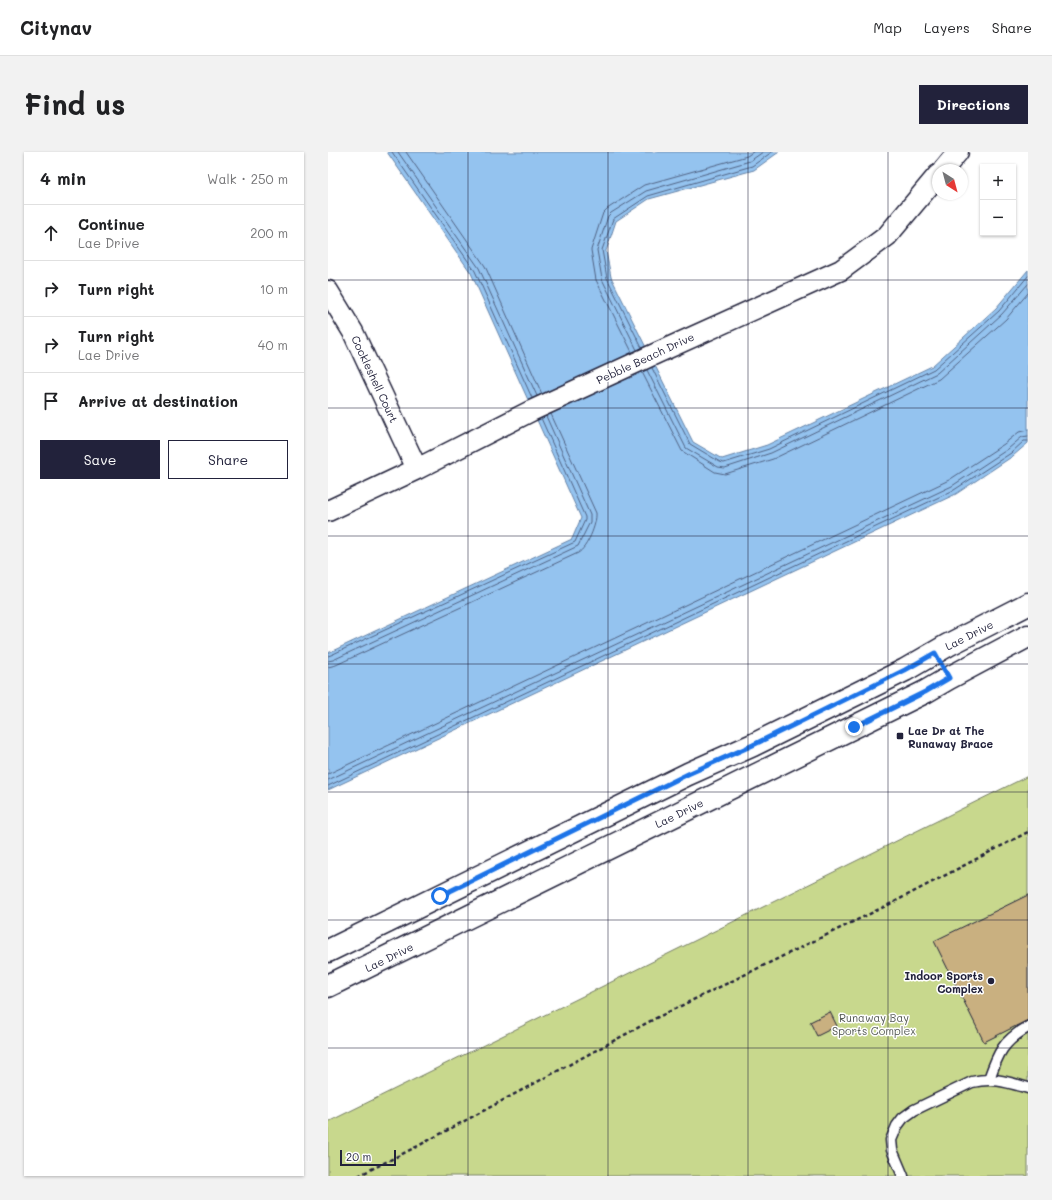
<!DOCTYPE html>
<meta charset="utf-8">
<style>
body{margin:0;font-family:Mali,sans-serif;background:#f2f2f2;color:#202124}
.controls{position:absolute;right:12px;top:12px;display:grid;overflow:hidden;border-radius:0px;box-shadow:0 1px 3px #0004}
.controls button{width:36px;height:36px;display:grid;place-items:center;padding:0;border:0;border-bottom:1px solid #e0e0e0;background:#fff;color:#202124;font:20px sans-serif}
.compass{position:absolute;left:604px;top:12px;width:36px;height:36px;border-radius:50%;background:#fff;box-shadow:0 1px 3px #0004;rotate:144deg}
.scale{position:absolute;left:12px;bottom:10px;width:56px;box-sizing:border-box;padding-left:4px;border:2px solid #22223b;border-top:0;font-size:11px;line-height:14px;white-space:nowrap;color:#22223b;-webkit-text-stroke:3px #fff;paint-order:stroke}
.stop{position:absolute;width:12px;height:12px;margin:-9px;border:3px solid #1a73e8;border-radius:50%;background:#fff}
.stop.end{background:#1a73e8;border-color:#fff;box-shadow:0 1px 4px #0008}
.list{margin:0;padding:0;list-style:none}
h2{display:flex;justify-content:space-between;align-items:center;height:52px;margin:0;padding:0 16px;font-size:17px}
h2 small{font-size:13px;font-weight:400;color:#757577}
.list li{display:grid;grid-template-columns:26px 1fr auto;gap:12px;align-items:center;box-sizing:border-box;height:56px;padding:0 16px;border-top:1px solid #e0e0e0}
.list b{display:block;font-size:15px;white-space:nowrap}
.list p{margin:0;font-size:13px;white-space:nowrap;color:#757577}
.list em{font-size:13px;font-style:normal;color:#757577}
.actions{display:flex;gap:8px;padding:12px 16px}
.actions a{flex:1;padding:9px 0;border:1px solid #22223b;border-radius:0px;text-align:center;font-size:14px;color:#22223b}
.actions .main{background:#22223b;color:#fff}
.icon{flex:none;width:22px;height:22px;fill:none;stroke:currentColor;stroke-width:2;stroke-linecap:round;stroke-linejoin:round}
.map{position:relative;flex:none;width:700px;height:1024px;overflow:hidden;border-radius:0px}
header{display:flex;align-items:center;gap:24px;box-sizing:border-box;height:56px;padding:0 20px;background:#fff;border-bottom:1px solid #e0e0e0}
header strong{font-size:19px}
nav{display:flex;gap:22px;margin-inline-start:auto;font-size:14px}
.intro{display:flex;align-items:center;justify-content:space-between;box-sizing:border-box;height:96px;padding:0 24px}
h1{margin:0;font-size:28px}
.button{padding:10px 18px;border-radius:0px;background:#22223b;color:#fff;font-size:14px;font-weight:700}
main{display:flex;gap:24px;padding:0 24px}
aside{flex:1;background:#fff;border-radius:0px;box-shadow:0 1px 3px #0004}
.map>svg:first-child{display:block}
.green{fill:#c8d88d;stroke:#757d64}
.water{fill:#94c3ef;stroke:#6683a7}
.lines{fill:none;stroke-linecap:round;stroke-linejoin:round}
.shore{stroke:#506283;stroke-width:1}
.building{fill:#c9b080;stroke:#22223b}
.lane-casing{stroke:#22223b;stroke-width:13}
.street-casing{stroke:#22223b;stroke-width:23}
.secondary-casing{stroke:#22223b;stroke-width:25}
.path{stroke:#22223b;stroke-width:2.5;stroke-dasharray:4 3;stroke-linecap:butt}
.lane{stroke:#fff;stroke-width:10}
.street{stroke:#fff;stroke-width:20}
.secondary{stroke:#fff;stroke-width:22}
.route{stroke:#1a73e8;stroke-width:5}
.grid{fill:none;stroke:#22223b;stroke-width:1;stroke-opacity:0.55}
.poi-dot{fill:#22223b;stroke:#fff;stroke-width:1.5}
.labels{text-anchor:middle;dominant-baseline:central;stroke-width:3;stroke-linejoin:round;paint-order:stroke}
.street-label{font-size:11px;fill:#22223b;stroke:#fff}
.poi-label{font-size:11px;font-weight:bold;fill:#22223b;stroke:#fff;text-anchor:start}
.park-label{font-size:11px;fill:#545954;stroke:#fff}
</style>
<header>
<strong>Citynav</strong>
<nav><a>Map</a><a>Layers</a><a>Share</a></nav>
</header>
<div class="intro"><h1>Find us</h1><a class="button">Directions</a></div>
<main>
<aside>
<h2>4 min<small>Walk · 250 m</small></h2>
<ul class="list">
<li><svg class="icon" aria-label="ahead" viewBox="0 0 24 24"><path d="M12 20V5M6 11l6-6 6 6"/></svg><div><b>Continue</b><p>Lae Drive</p></div><em>200 m</em></li>
<li><svg class="icon" aria-label="right" viewBox="0 0 24 24"><path d="M7 20v-9h11M14 6l5 5-5 5"/></svg><div><b>Turn right</b></div><em>10 m</em></li>
<li><svg class="icon" aria-label="right" viewBox="0 0 24 24"><path d="M7 20v-9h11M14 6l5 5-5 5"/></svg><div><b>Turn right</b><p>Lae Drive</p></div><em>40 m</em></li>
<li><svg class="icon" aria-label="arrive" viewBox="0 0 24 24"><path d="M6 21V4h12l-3 4 3 4H6"/></svg><div><b>Arrive at destination</b></div></li>
</ul>
<div class="actions"><a class="main">Save</a><a>Share</a></div>
</aside>
<div class="map">
<svg width="700" height="1024" viewBox="0 0 700 1024">
<rect width="100%" height="100%" fill="#fff"/>
<filter id="ink" filterUnits="userSpaceOnUse"><feTurbulence type="fractalNoise" baseFrequency=".025" numOctaves="2"/><feDisplacementMap in="SourceGraphic" scale="8" xChannelSelector="R" yChannelSelector="G"/><feConvolveMatrix kernelMatrix="1 2 1 2 8 2 1 2 1" color-interpolation-filters="sRGB"/></filter>
<g filter="url(#ink)">
<path class="green" d="M700,624V1024H0V970Z"/>
<path class="water" d="M59,0H451L426,18L321,47L288,69L278,99L283,125L365,290L394,307L439,293L604,214L668,156L700,118V291L685,304L628,342L0,638V501L244,387L253,366L143,121Z"/>
<g class="lines">
<path class="shore" d="M64,0L147,119L204,246
M70,0L151,116L209,244
M78,0L157,114L214,242
M314,196L279,126L274,98L285,67L320,44L424,14L444,0
M309,198L274,127L269,98L280,64L283,61L318,39L422,9L435,0
M304,200L268,128L263,98L275,61L279,57L316,33L419,4L425,0
M324,216L362,292L392,310L396,311L441,297L606,217L671,159L700,124
M319,218L358,296L390,315L397,316L443,301L609,221L674,162L700,132
M314,220L354,299L387,320L397,322L445,307L611,227L678,167L700,141
M0,504L3,503L247,390L257,368V365L213,266
M0,509L5,508L250,394L262,370V363L218,264
M0,515L8,513L250,401C259,396 269,372 268,361L223,262
M0,622L621,328L676,292L691,280L700,278
M0,628L624,334L680,297L694,285L700,284
M0,634L626,338L683,301L696,289H700"/>
</g>
<path class="building" d="M700,743V868L656,890L606,789Z
M502,860L509,874L489,884L482,870Z"/>
<g class="lines">
<defs>
<path id="lane" d="M661,927C670,901 675,889 700,875
M575,1024L564,998L563,988L569,974L575,966L586,958L644,930C666,925 679,930 700,936"/>
<path id="street" d="M615,18L630,0
M0,139L25,180L89,317
M0,359L89,317L203,259L329,201L513,118L559,84L610,23"/>
<path id="secondary" d="M0,799L360,622L425,593L577,518L620,493L700,452
M0,834L597,540L621,526L700,484"/>
</defs>
<use href="#lane" class="lane-casing"/>
<use href="#street" class="street-casing"/>
<use href="#secondary" class="secondary-casing"/>
<path class="path" d="M30,1024L90,994L328,866L568,749L700,680"/>
<use href="#lane" class="lane"/>
<use href="#street" class="street"/>
<use href="#secondary" class="secondary"/>
</g>
</g>
<g class="lines" filter="url(#ink)">
<path class="route" d="M112,744L360,622L425,593L577,518L607,501L621,526L597,540L526,575"/>
</g>
<path class="grid" d="M140,0V1024M280,0V1024M420,0V1024M560,0V1024M0,128H700M0,256H700M0,384H700M0,512H700M0,640H700M0,768H700M0,896H700"/>
<g class="poi-dot">
<rect x="568" y="580" width="8" height="8" rx="2"/>
<circle cx="663" cy="829" r="4"/>
</g>
<g class="labels">
<g class="street-label">
<text transform="translate(317 206) rotate(-25)">Pebble Beach Drive</text>
<text transform="translate(47 227) rotate(65)">Cockleshell Court</text>
<text transform="translate(641 483) rotate(-27)">Lae Drive</text>
<text transform="translate(351 661) rotate(-26)">Lae Drive</text>
<text transform="translate(61 805) rotate(-26)">Lae Drive</text>
</g>
<g class="poi-label">
<text x="580" y="578">Lae Dr at The<tspan x="580" dy="13">Runaway Brace</tspan></text>
<text x="655" y="823" text-anchor="end">Indoor Sports<tspan x="655" dy="13">Complex</tspan></text>
</g>
<g class="park-label">
<text x="546" y="865">Runaway Bay<tspan x="546" dy="13">Sports Complex</tspan></text>
</g>
</g>
</svg>
<div class="controls">
<button>+</button>
<button>−</button>
</div>
<svg class="compass" viewBox="-18 -18 36 36"><path d="M0-13l5 13h-10z" fill="#e53935"/><path d="M0 13l5-13h-10z" fill="#757577"/></svg>
<div class="scale">20 m</div>
<div class="stop" style="left:112px;top:744px"></div>
<div class="stop end" style="left:526px;top:575px"></div>
</div>
</main>
